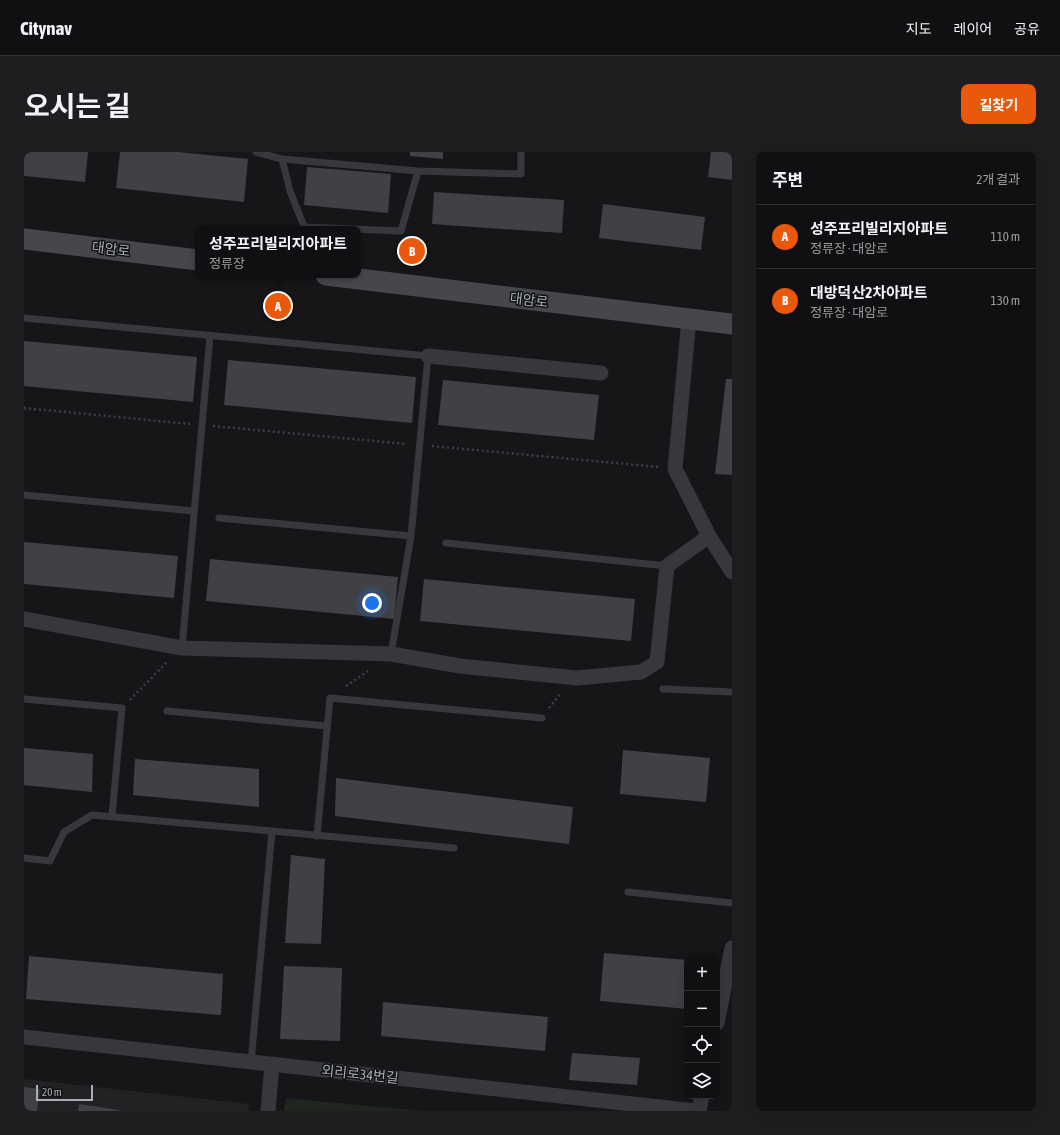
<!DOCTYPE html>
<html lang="ko">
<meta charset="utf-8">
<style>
body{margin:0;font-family:"Asap Condensed","Noto Sans KR",sans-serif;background:#1e1e20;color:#f1f3f6}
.controls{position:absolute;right:12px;bottom:12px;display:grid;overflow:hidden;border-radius:8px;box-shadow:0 4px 16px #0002}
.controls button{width:36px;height:36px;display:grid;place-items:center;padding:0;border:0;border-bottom:1px solid #303032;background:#101012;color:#f1f3f6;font:20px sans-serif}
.scale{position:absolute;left:12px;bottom:10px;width:57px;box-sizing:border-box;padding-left:4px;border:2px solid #a8adb8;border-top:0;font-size:11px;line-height:14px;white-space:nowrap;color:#a8adb8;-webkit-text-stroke:3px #111113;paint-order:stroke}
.you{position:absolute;left:348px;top:451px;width:14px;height:14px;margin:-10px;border:3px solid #fff;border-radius:50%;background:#1a73e8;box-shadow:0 0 0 6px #1a73e833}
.badge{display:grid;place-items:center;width:26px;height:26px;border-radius:50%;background:#ea580c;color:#fff;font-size:13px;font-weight:700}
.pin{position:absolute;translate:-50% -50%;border:2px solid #fff;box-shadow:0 1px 4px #0006}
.popup{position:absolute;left:171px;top:74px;width:166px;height:52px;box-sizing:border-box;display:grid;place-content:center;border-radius:8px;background:#101012;filter:drop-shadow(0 1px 3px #0005);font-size:13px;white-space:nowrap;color:#9c9d9f}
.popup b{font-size:15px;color:#f1f3f6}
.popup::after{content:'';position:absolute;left:50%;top:100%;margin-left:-8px;border:8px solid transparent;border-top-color:#101012}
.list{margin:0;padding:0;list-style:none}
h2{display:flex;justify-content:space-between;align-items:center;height:52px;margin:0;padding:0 16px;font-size:17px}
h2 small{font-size:13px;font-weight:400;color:#9c9d9f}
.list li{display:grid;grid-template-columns:26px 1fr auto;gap:12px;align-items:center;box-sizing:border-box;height:64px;padding:0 16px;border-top:1px solid #303032}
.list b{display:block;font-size:15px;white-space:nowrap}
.list p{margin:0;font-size:13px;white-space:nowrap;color:#9c9d9f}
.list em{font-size:13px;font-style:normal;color:#9c9d9f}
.icon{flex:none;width:22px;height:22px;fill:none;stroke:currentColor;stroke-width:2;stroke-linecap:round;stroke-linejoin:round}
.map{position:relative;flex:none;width:708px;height:959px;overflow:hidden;border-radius:8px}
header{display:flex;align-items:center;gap:24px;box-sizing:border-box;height:56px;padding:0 20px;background:#101012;border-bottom:1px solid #303032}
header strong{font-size:19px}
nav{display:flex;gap:22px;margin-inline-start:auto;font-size:14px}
.intro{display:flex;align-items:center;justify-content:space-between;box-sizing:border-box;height:96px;padding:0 24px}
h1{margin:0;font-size:28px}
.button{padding:10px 18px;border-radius:8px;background:#ea580c;color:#fff;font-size:14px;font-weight:700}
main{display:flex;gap:24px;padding:0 24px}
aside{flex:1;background:#101012;border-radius:8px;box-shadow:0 4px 16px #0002}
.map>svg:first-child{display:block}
.built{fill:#222225}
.green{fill:#1e261f}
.building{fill:#404145}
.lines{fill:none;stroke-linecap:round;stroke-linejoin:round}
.path{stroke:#3d3f44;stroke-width:2.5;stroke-dasharray:2 3;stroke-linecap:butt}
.lane{stroke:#37383d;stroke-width:7}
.street{stroke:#37383d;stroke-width:15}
.secondary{stroke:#45474d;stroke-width:21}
.labels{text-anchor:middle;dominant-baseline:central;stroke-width:3;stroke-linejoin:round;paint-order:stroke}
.street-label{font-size:14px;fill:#a8adb8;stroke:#111113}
</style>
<header>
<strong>Citynav</strong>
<nav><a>지도</a><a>레이어</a><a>공유</a></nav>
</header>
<div class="intro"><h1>오시는 길</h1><a class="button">길찾기</a></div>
<main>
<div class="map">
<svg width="708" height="959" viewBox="0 0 708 959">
<rect width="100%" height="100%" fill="#161618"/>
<path class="built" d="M0,927L225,952L224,959H0Z"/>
<path class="green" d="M262,946L396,959H260Z"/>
<path class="building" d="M0,0H64L61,30L0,24Z
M96,0H154L224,7L220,50L92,36Z
M386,0H419V7L386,4Z
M687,0H708V28L684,25Z
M283,15L367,22L364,61L280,53Z
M410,40L540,48L538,81L408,72Z
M579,52L681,65L677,98L575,86Z
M0,189L173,205L169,250L0,234Z
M204,208L392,225L388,271L200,253Z
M702,227H708V323L691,322Z
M419,228L575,243L570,288L414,273Z
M0,390L154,404L150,446L0,432Z
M186,407L374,425L370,467L182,449Z
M400,427L611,447L607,489L396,469Z
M0,596L69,602L68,640L0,633Z
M599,598L686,606L682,650L596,642Z
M111,607L235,617V655L109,643Z
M312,626L549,655L545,692L311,664Z
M267,703L301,707L297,792L261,791Z
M580,801L663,808V857L576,849Z
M5,804L199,822L197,863L2,847Z
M260,814L318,816L316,889L256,887Z
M359,850L524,865L521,899L357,884Z
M548,901L616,906L613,933L545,928Z
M0,935L16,937L13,959H0Z
M55,952L95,958V959H54Z"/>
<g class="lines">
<path class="path" d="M0,256L166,272
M189,274L383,292
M408,294L634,315
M322,534L344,519
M106,548L143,510
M525,556L537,541"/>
<path class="lane" d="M232,0L258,7
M282,75L377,79L394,19
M281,77L266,39L258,7L394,19L497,22V0
M0,166L404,204L387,384L367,502
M0,343L170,359
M195,366L387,384
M422,391L643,414
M158,496L186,184
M639,537L708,540
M0,547L98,556L88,664
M143,559L303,574
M248,679L430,696
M293,684L306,546L518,566
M0,706L26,709L40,680L68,663L248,679L227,910
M604,740L708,751"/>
<path class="street" d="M665,167L651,317L685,384L708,420
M404,204L577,221
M0,467L158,496L367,502L436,514L553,526L617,520L633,510L643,414L685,384
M693,871L708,796
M0,885L672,959
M244,959L248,912
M675,959L678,944"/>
<path class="secondary" d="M0,87L174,108
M302,123L708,172"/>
</g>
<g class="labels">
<g class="street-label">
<text transform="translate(87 97) rotate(7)">대암로</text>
<text transform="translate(505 148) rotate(7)">대암로</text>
<text transform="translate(336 922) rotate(6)">외리로34번길</text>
</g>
</g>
</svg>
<div class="controls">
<button>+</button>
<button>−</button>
<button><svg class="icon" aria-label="locate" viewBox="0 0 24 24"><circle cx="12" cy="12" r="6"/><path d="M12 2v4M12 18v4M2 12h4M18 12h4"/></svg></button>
<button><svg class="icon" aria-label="layers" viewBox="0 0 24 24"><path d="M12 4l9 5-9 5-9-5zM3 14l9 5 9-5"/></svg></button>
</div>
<div class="scale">20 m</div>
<div class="you"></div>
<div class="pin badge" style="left:254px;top:154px">A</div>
<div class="popup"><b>성주프리빌리지아파트</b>정류장</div>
<div class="pin badge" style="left:388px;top:99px">B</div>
</div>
<aside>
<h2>주변<small>2개 결과</small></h2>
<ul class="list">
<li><span class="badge">A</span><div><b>성주프리빌리지아파트</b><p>정류장 · 대암로</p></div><em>110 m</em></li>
<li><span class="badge">B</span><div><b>대방덕산2차아파트</b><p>정류장 · 대암로</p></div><em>130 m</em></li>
</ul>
</aside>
</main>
